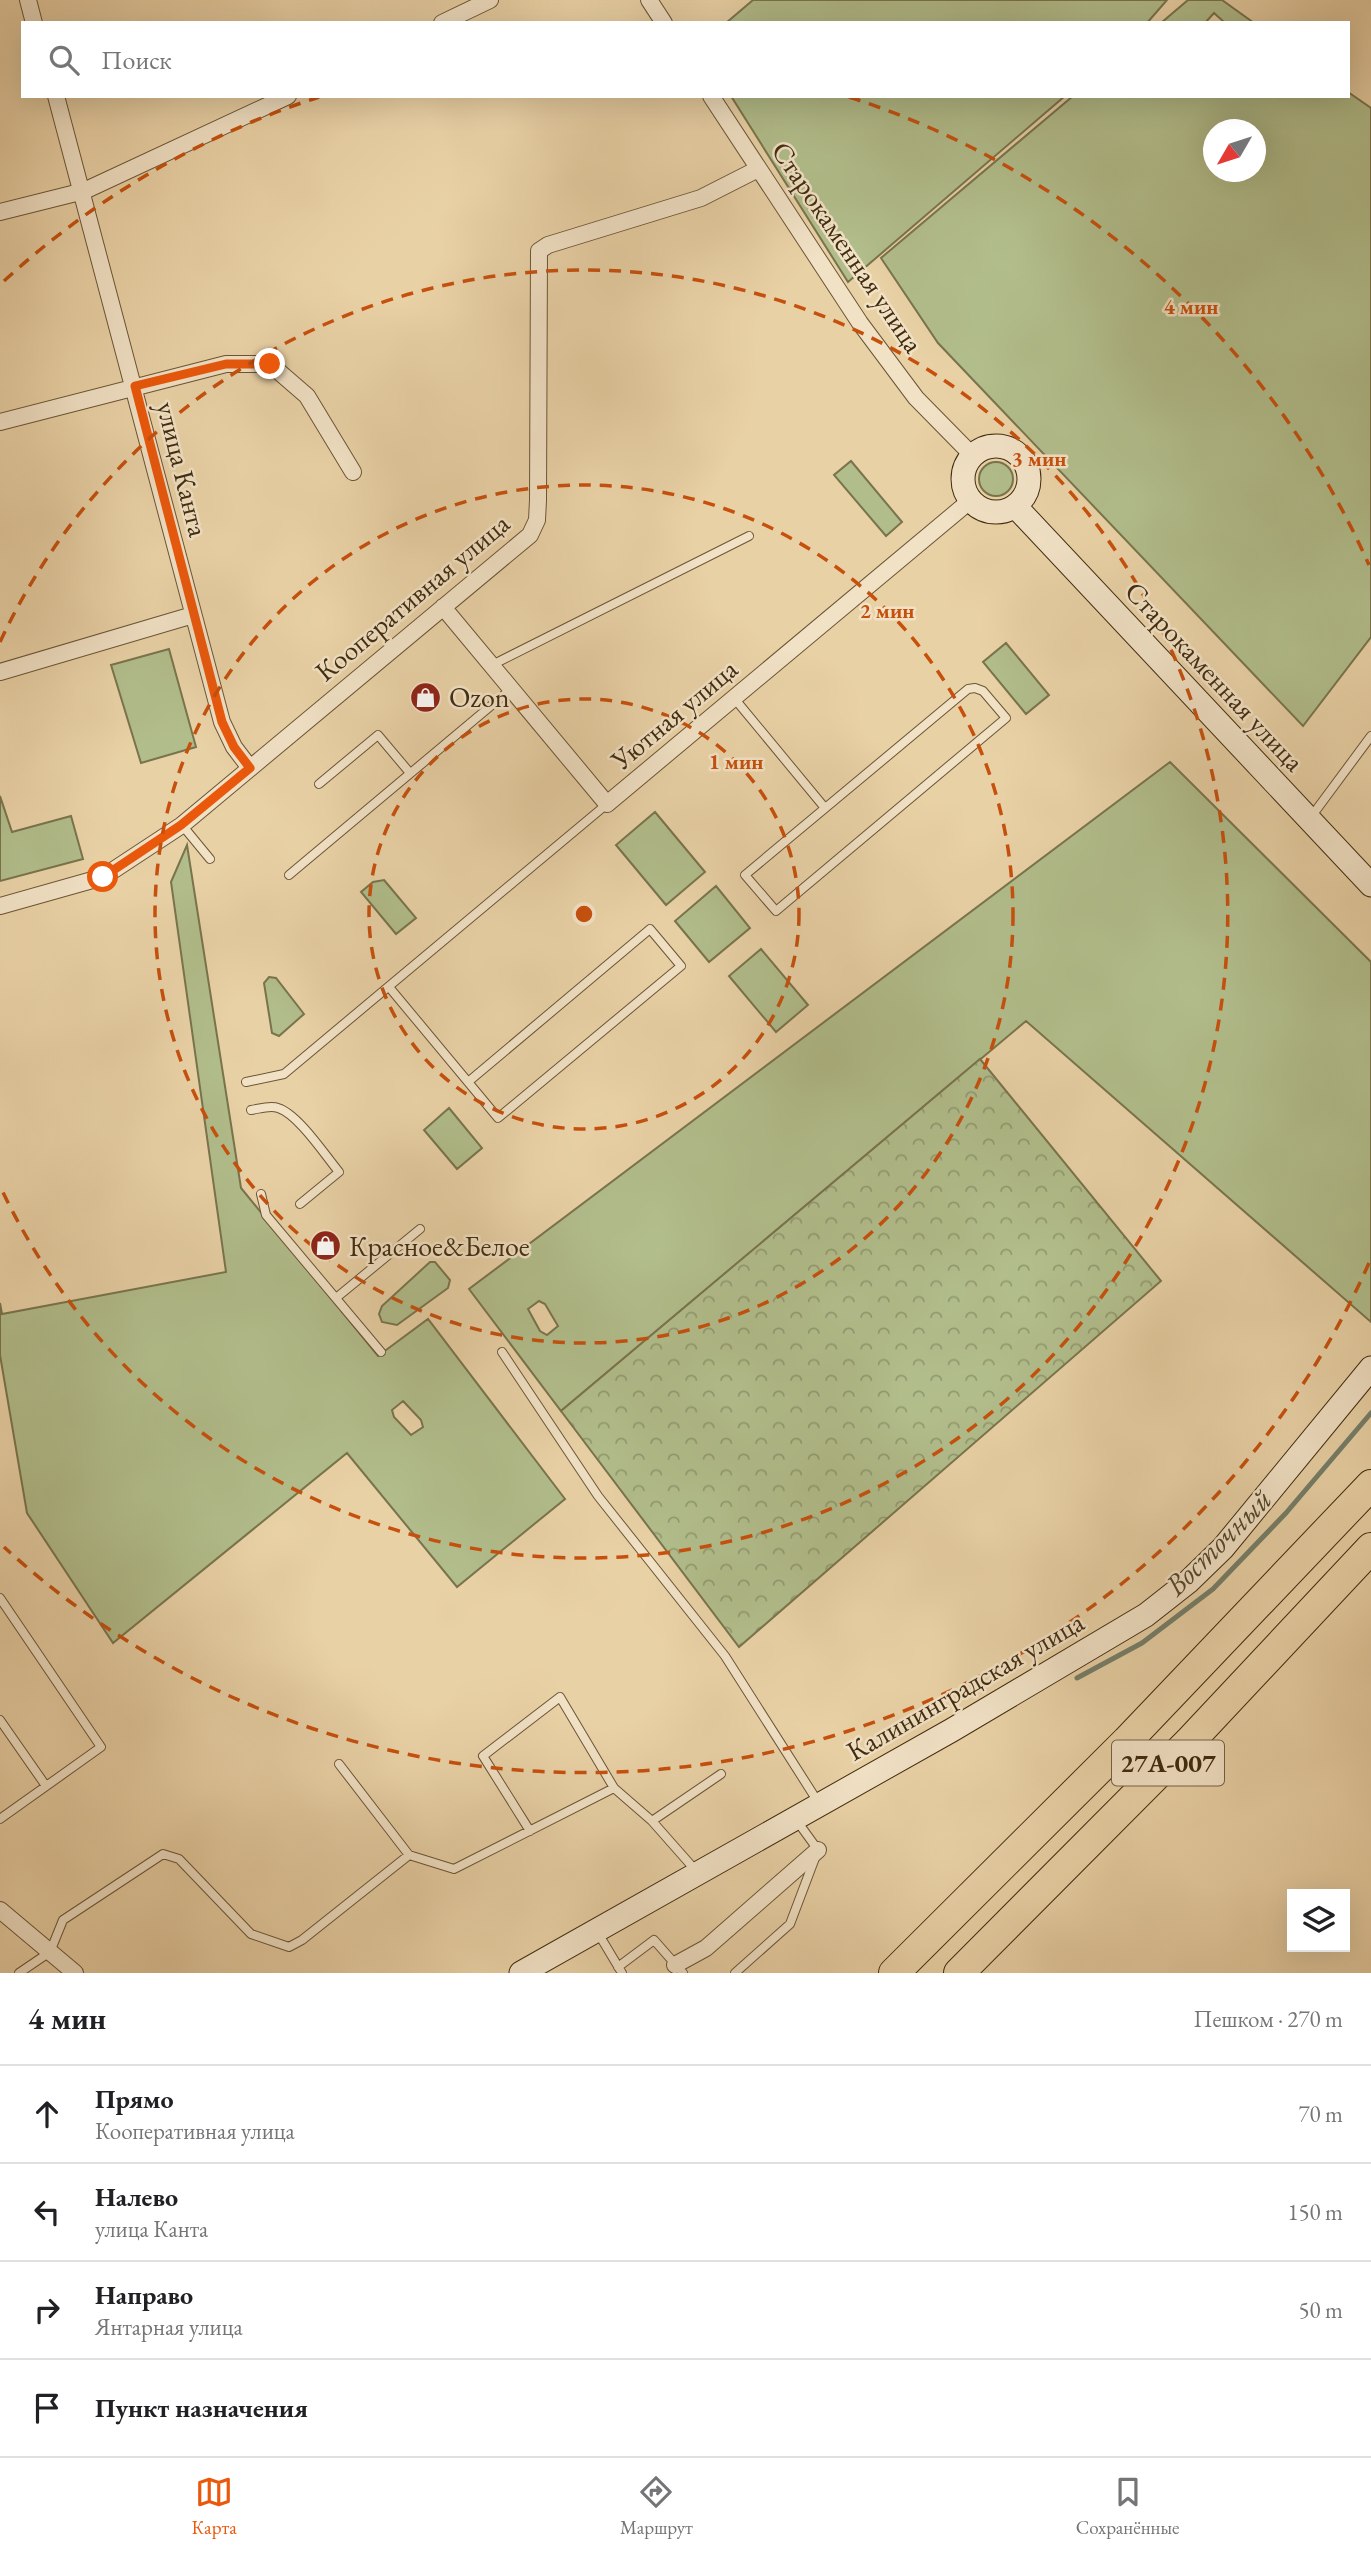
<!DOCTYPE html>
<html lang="ru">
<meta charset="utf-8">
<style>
body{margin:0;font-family:"EB Garamond",serif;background:#f2f2f2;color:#202124}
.controls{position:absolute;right:21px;bottom:21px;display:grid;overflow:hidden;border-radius:0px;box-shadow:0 7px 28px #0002}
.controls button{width:63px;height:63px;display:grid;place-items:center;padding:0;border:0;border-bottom:2px solid #e0e0e0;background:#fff;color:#202124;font:35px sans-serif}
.compass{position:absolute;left:1203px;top:119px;width:63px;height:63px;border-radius:50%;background:#fff;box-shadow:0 7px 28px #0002;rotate:231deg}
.stop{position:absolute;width:21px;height:21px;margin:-16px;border:5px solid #ea580c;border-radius:50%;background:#fff}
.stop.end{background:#ea580c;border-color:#fff;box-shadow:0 2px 7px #0008}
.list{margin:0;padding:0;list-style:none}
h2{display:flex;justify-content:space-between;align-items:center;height:91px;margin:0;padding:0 28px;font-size:30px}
h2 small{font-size:23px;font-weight:400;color:#757577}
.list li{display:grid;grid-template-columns:46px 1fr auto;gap:21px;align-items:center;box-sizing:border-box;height:98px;padding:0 28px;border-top:2px solid #e0e0e0}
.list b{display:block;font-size:26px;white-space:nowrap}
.list p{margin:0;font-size:23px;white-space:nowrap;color:#757577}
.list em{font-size:23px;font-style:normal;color:#757577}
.icon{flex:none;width:38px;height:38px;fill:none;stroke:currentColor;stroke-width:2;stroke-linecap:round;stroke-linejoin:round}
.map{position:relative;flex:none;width:1371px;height:1973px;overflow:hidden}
.search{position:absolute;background:#fff;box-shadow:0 7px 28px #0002;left:21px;right:21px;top:21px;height:77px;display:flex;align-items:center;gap:18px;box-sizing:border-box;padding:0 24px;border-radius:0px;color:#757577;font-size:26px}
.sheet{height:483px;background:#fff}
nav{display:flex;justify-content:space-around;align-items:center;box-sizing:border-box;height:98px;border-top:2px solid #e0e0e0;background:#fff;font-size:19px;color:#757577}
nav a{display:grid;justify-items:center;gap:4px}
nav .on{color:#ea580c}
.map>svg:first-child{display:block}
.green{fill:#b1bd8b;stroke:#79744d;stroke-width:2;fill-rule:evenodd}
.forest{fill:url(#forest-crowns);stroke:#79744d;stroke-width:2}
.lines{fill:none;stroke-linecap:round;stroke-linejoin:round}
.stream{stroke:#757f6a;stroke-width:5}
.lane-casing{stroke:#6b5535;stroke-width:10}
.street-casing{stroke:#6b5535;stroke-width:18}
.secondary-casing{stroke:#412c0f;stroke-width:25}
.highway-casing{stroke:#412c0f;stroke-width:32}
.lane{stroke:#f1e1c5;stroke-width:8}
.street{stroke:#f1e1c5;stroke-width:16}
.secondary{stroke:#f1e1c5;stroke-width:23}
.highway{stroke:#e9d1a6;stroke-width:30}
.route{stroke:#ea580c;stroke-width:9}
.ring{fill:none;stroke:#c7500d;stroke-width:3.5;stroke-dasharray:12 9}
.labels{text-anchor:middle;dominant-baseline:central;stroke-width:5;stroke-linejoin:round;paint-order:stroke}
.shield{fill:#f1e1c5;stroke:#766246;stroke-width:2}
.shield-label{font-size:26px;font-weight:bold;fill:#412c0f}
.street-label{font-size:28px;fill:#412c0f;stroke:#f1e1c5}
.poi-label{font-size:28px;fill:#412c0f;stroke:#f1e1c5;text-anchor:start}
.water-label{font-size:30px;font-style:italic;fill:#52482d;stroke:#f1e1c5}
.centre{fill:#c7500d;stroke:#f1e1c5;stroke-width:3.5}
.ring-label{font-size:21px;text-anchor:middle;font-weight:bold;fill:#c7500d;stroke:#f1e1c5;stroke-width:5;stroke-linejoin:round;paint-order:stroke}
</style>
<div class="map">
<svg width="1371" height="1973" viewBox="0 0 1371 1973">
<defs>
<pattern id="forest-crowns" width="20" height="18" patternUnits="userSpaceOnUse" patternTransform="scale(1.75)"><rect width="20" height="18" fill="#b1bd8b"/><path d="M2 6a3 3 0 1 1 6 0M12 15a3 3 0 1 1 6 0" fill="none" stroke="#929a70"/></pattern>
</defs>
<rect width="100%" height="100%" fill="#e9d1a6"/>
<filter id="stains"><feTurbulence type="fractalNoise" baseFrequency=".00286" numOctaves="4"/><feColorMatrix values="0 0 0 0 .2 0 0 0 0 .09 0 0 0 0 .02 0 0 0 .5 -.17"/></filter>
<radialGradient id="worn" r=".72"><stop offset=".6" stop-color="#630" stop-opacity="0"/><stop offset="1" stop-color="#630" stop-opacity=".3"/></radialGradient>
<path class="green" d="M753,0H1167L1147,23H726Z
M1188,0H1222L1254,23H1225L1214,13L1205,23H1161Z
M1348,92L1371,108V637L1303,726L938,343L881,258L1073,96H1348ZM1214,130H1256V172H1214Z
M731,96H1065L848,282Z
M851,461L902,522L886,536L834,475Z
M979 479a17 17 0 1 1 34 0a17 17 0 1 1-34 0Z
M1006,643L1049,695L1026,714L983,662Z
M169,649L196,747L141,763L111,665Z
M1170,762L1371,962V1322L1026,1021L561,1411L469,1289ZM539,1301L545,1304L558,1326L547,1335L540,1331L528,1309Z
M0,796L12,832L71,816L83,859L0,881Z
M655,812L705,872L666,905L616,845Z
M187,845L241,1188L378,1356L428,1319L565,1499L457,1587L347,1453L113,1643L27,1513L0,1355V1303L2,1314L226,1272L171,882ZM403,1401L421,1420L423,1427L411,1435L394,1417L392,1410Z
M384,880L416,918L396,934L361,892L373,882Z
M716,886L750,928L709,962L675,921Z
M761,949L808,1005L776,1032L729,976Z
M269,977L276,978L304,1014L279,1036L272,1033L264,983Z
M449,1108L482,1148L457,1169L424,1130Z
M430,1262H435L450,1280L448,1288L397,1325L382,1322L379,1314L382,1306Z"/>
<path class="forest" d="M980,1059L1161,1281L739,1647L561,1411Z"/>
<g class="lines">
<path class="stream" d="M1077,1678L1142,1643L1213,1589L1286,1513L1371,1413"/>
<defs>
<path id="lane" d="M492,665L749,536
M975,688L983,691L1006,718L776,911L745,875L968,689Z
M734,698L825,808
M319,784L378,735L410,773
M1311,817L1371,736
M182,825L210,859
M289,875L511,689
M389,987L498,1118L681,966L650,929L468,1082
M246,1082L284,1074L607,804
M251,1110C259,1109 270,1105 278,1108C298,1114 325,1155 339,1172L300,1204
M261,1194L266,1215L381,1352
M336,1298L420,1229
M502,1352L598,1496L725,1656L818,1802
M0,1598L101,1747L0,1819
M0,1720L46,1786
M339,1764L409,1855
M652,1821L721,1774
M530,1831L483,1756L560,1697L614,1788
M598,1933L622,1973
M618,1967L654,1940L683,1973
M19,1973L50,1952L63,1920L163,1854L179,1859L251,1934L289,1947L302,1940L409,1855L454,1869L614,1788L652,1821L697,1872
M735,1973L790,1924L818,1850L797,1821"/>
<path id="street" d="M28,0L34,23
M649,0L664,23
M442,23L490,0
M56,96L222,722L234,747L250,768
M711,96L860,323L916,398L973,456
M0,212L84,191L288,96
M0,422L226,364H270L307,396L353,472
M443,607L607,804L971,500
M0,672L193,615
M0,906L103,877L182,825L530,535L537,520L538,500L539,251L548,245L701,198L758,169
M0,1910L75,1973
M675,1965L706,1948L818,1850"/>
<path id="secondary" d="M963 479a33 33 0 1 1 66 0a33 33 0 1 1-66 0Z
M1016,507L1371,885
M521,1973L952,1730L1146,1615L1188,1582L1223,1548L1371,1368"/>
<path id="highway" d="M894,1973L1127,1741L1371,1485
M959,1973L1191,1740L1371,1548"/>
</defs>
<use href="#lane" class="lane-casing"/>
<use href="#street" class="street-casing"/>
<use href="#secondary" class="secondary-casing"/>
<use href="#highway" class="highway-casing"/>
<use href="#lane" class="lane"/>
<use href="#street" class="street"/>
<use href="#secondary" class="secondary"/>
<use href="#highway" class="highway"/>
</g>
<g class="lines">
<path class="route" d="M103,877L181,825L250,768L234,747L222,722L135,386L226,364H270"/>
</g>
<g class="ring">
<circle cx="584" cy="914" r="215"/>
<circle cx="584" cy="914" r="429"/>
<path d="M0 642A644 644 0 1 1 0 1186"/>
<path d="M1369 1263A859 859 0 0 1 4 1547M4 281A859 859 0 0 1 319 97M849 97A859 859 0 0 1 1369 565"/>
</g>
<defs>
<symbol id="shop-disc" viewBox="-11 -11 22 22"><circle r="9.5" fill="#8f2418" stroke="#f1e1c5"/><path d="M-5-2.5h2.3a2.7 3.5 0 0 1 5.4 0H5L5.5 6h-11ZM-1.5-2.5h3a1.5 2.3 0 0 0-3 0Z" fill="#fff"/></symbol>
</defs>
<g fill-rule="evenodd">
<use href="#shop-disc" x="408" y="680" width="35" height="35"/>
<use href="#shop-disc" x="308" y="1228" width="35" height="35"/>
</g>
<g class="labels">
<rect class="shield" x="1112" y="1740.5" width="112" height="45" rx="5"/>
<g class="shield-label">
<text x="1168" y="1763">27А-007</text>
</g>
<g class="street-label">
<text transform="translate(848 247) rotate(56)">Старокаменная улица</text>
<text transform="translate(183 469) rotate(76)">улица Канта</text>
<text transform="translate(412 597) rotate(-40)">Кооперативная улица</text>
<text transform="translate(1215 676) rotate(47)">Старокаменная улица</text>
<text transform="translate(674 714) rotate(-40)">Уютная улица</text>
<text transform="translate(965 1686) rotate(-30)">Калининградская улица</text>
</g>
<g class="poi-label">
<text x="449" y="697">Ozon</text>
<text x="349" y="1246">Красное&amp;Белое</text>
</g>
<g class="water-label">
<text transform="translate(1218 1542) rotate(-45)">Восточный</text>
</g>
</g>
<circle cx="584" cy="914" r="10" class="centre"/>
<g class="ring-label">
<text x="1191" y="314">4 мин</text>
<text x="1039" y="466">3 мин</text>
<text x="887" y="618">2 мин</text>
<text x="736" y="769">1 мин</text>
</g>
<rect width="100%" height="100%" filter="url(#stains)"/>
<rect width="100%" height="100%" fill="url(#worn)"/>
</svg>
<div class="controls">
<button><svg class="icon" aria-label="layers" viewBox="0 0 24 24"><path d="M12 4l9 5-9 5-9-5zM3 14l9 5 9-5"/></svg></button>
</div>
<svg class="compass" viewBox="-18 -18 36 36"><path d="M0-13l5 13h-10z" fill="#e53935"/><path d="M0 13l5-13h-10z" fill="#757577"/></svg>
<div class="stop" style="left:103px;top:877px"></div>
<div class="stop end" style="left:270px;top:364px"></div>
<div class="search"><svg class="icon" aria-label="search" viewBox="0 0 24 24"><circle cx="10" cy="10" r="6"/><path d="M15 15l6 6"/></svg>Поиск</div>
</div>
<section class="sheet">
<h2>4 мин<small>Пешком · 270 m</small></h2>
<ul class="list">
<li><svg class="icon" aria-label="ahead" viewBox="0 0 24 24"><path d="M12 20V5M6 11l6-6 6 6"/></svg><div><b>Прямо</b><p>Кооперативная улица</p></div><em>70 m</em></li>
<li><svg class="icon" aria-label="left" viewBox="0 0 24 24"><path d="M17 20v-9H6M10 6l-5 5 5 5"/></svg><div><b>Налево</b><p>улица Канта</p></div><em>150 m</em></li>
<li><svg class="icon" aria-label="right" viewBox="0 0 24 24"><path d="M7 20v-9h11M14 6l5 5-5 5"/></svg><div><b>Направо</b><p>Янтарная улица</p></div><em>50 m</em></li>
<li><svg class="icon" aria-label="arrive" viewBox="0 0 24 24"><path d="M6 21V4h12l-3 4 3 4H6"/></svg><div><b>Пункт назначения</b></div></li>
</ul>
</section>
<nav>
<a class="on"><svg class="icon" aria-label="map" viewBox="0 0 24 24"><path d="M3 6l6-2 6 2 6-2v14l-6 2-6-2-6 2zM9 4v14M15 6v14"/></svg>Карта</a>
<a><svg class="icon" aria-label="directions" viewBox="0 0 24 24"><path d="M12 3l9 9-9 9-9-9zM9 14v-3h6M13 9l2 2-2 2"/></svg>Маршрут</a>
<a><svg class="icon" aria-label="saved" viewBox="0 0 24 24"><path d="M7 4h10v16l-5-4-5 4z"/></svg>Сохранённые</a>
</nav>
